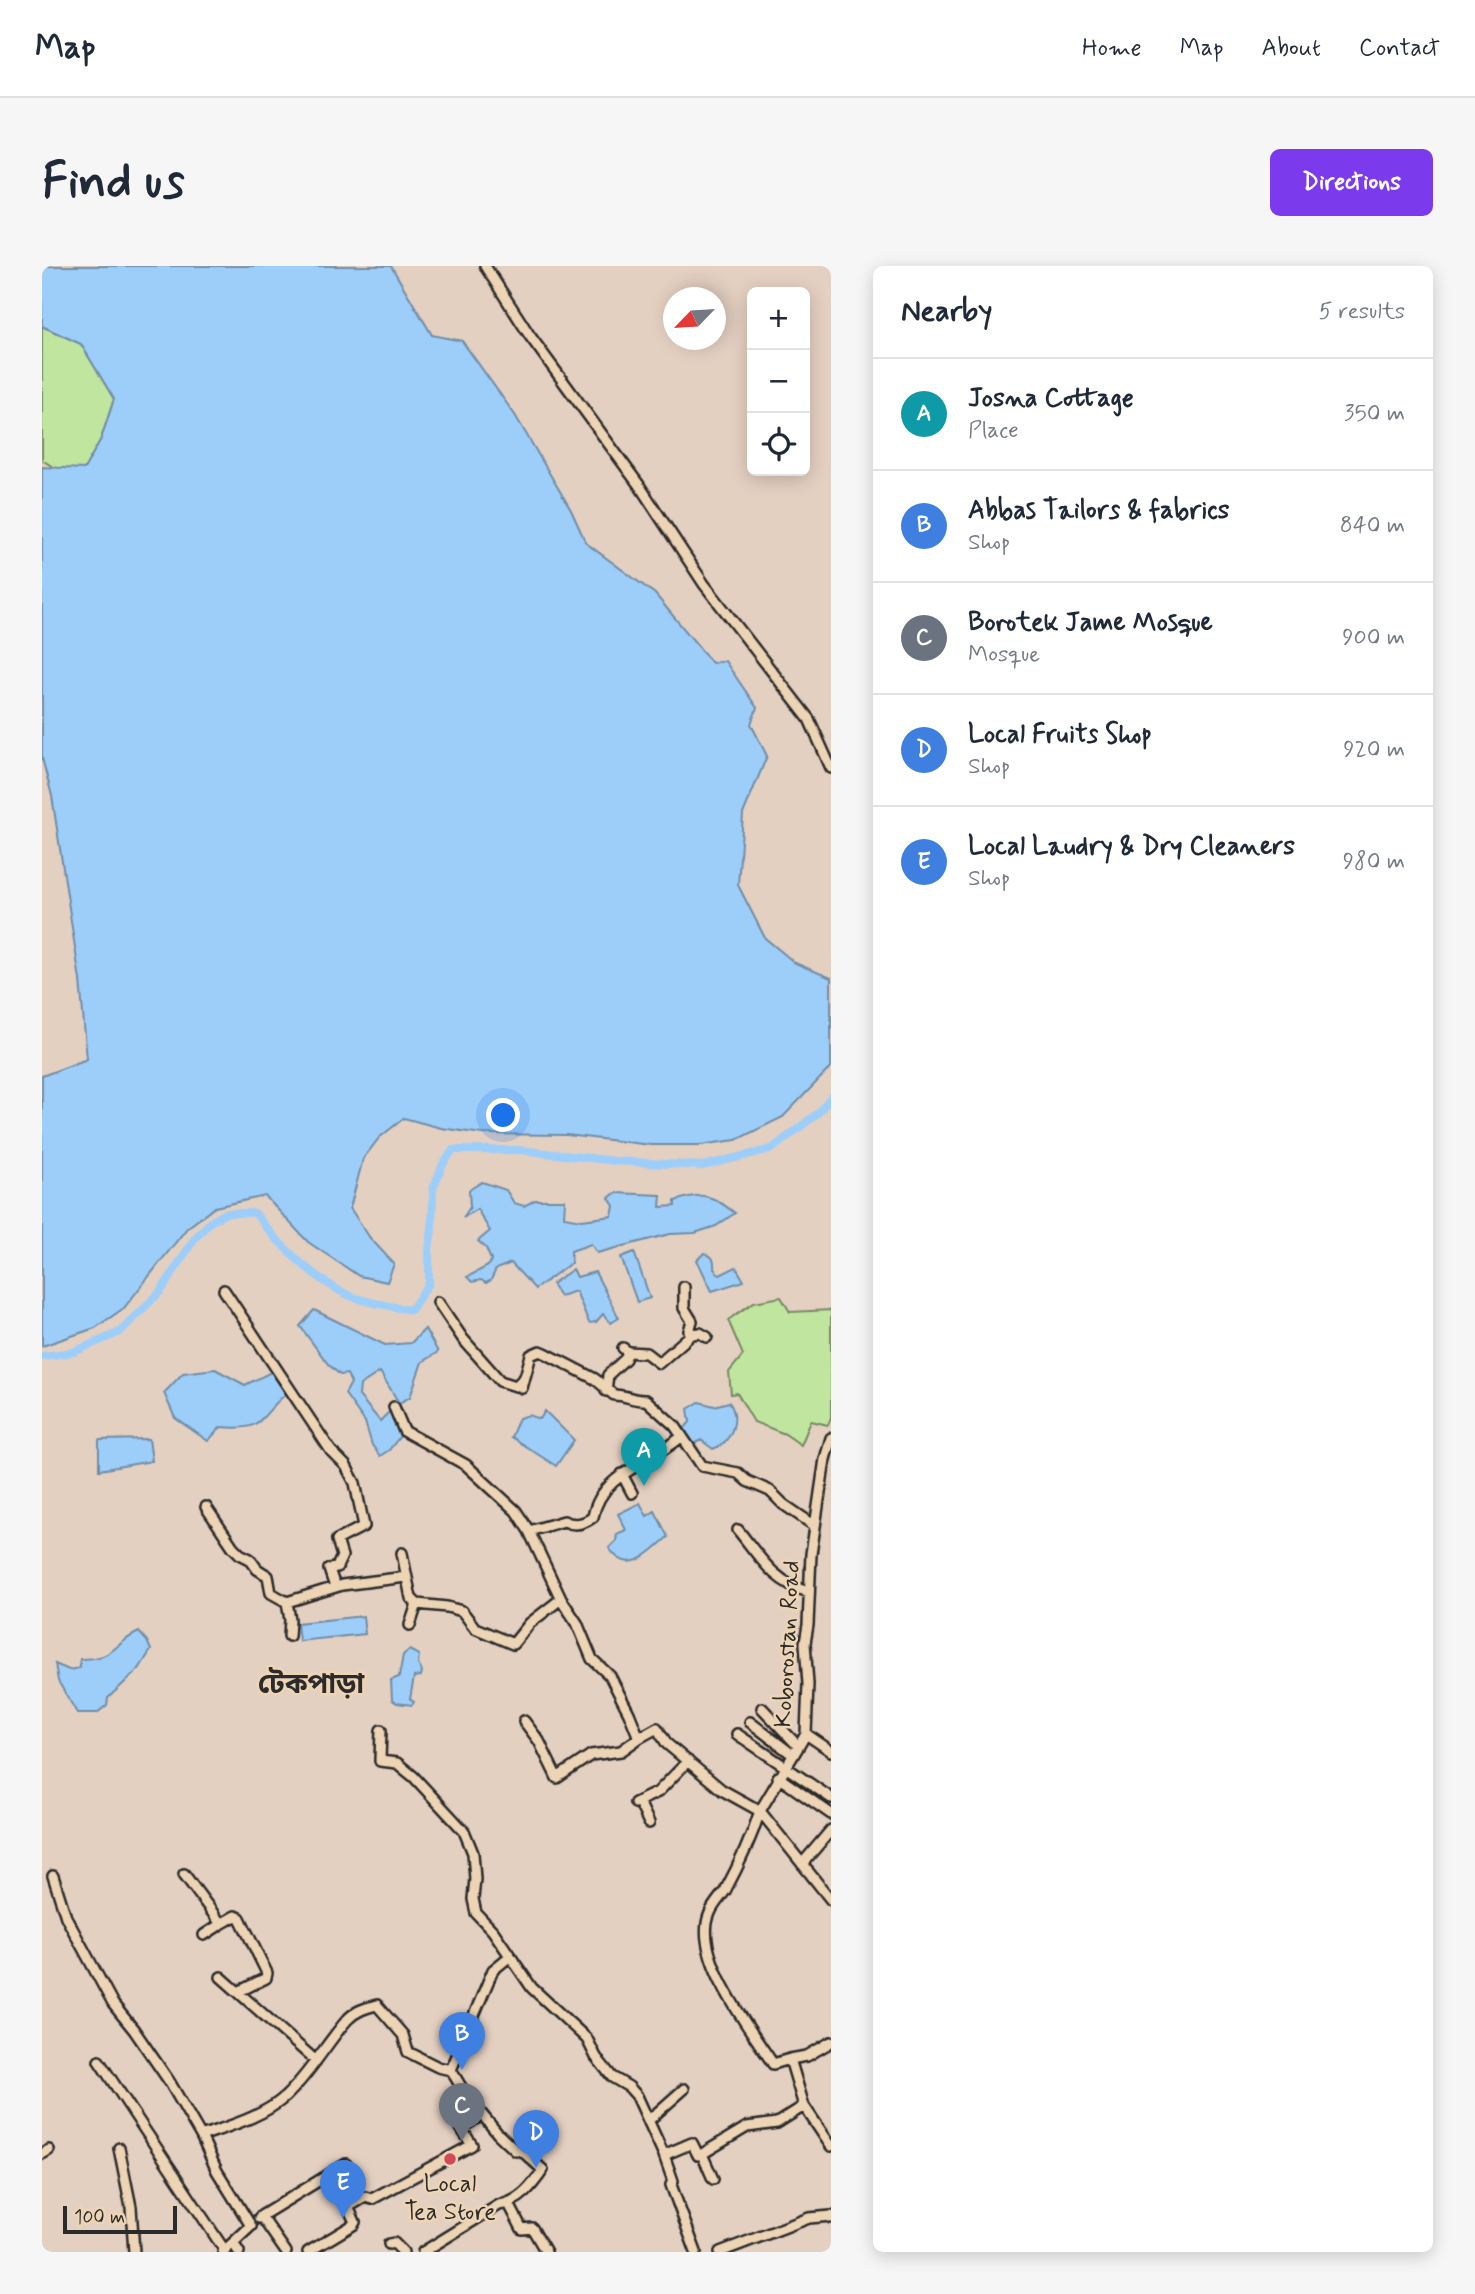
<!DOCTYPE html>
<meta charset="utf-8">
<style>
body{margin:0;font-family:Mynerve,"Noto Sans Bengali",sans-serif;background:#f6f6f7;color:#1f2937}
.controls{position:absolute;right:21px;top:21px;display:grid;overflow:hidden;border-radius:10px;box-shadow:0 4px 18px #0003}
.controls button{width:63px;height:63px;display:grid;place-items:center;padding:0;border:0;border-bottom:2px solid #e0e1e3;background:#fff;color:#1f2937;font:35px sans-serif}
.compass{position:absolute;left:621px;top:21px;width:63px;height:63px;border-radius:50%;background:#fff;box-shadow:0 4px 18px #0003;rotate:245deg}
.scale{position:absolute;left:21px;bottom:18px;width:114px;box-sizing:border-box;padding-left:7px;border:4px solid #2b2b2b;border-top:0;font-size:19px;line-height:24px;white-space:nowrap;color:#2b2b2b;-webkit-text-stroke:5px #edd4b5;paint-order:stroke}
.you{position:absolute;left:462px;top:850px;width:24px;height:24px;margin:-18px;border:5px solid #fff;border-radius:50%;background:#1a73e8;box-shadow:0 0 0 10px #1a73e833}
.badge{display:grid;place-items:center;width:46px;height:46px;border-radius:50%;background:#7c3aed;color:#fff;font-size:23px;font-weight:700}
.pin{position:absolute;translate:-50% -58px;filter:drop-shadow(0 2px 4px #0008)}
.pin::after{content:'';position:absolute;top:37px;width:24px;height:21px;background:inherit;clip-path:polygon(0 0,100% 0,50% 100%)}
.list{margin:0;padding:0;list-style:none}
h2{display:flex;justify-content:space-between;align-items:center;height:91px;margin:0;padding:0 28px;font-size:30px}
h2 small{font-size:23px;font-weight:400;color:#747a83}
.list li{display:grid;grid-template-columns:46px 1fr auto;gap:21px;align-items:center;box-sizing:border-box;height:112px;padding:0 28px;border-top:2px solid #e0e1e3}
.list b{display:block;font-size:26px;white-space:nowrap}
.list p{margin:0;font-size:23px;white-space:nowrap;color:#747a83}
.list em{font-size:23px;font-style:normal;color:#747a83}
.icon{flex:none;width:38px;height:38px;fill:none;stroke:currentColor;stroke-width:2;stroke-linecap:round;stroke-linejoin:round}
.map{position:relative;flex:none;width:789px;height:1986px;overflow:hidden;border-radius:10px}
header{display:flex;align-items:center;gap:42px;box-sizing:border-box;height:98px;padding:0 35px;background:#fff;border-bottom:2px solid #e0e1e3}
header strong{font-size:33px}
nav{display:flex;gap:38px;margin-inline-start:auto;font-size:24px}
.intro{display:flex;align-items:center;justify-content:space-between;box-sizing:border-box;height:168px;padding:0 42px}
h1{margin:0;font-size:49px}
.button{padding:18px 32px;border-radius:10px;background:#7c3aed;color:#fff;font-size:24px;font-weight:700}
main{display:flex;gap:42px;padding:0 42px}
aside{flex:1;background:#fff;border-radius:10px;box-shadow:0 4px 18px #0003}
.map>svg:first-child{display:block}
.green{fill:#c0e59f;stroke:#768865;stroke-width:2}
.water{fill:#9dcefa;stroke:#6f8da7;stroke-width:2}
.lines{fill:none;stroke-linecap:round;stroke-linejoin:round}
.canal{stroke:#9dcefa;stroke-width:8}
.minor-casing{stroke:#2b2b2b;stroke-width:14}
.minor{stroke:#edd4b5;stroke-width:9}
.poi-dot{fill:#d1495b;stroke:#edd4b5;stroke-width:2.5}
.labels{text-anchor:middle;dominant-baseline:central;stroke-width:5;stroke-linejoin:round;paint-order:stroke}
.street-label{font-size:24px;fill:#2b2b2b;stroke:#edd4b5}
.poi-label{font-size:24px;fill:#2b2b2b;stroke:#edd4b5}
.quarter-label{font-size:28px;font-weight:bold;fill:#2b2b2b;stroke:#edd4b5}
</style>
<header>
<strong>Map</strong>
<nav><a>Home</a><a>Map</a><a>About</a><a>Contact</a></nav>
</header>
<div class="intro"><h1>Find us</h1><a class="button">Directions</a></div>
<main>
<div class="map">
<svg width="789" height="1986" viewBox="0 0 789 1986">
<rect width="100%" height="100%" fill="#e4d0c1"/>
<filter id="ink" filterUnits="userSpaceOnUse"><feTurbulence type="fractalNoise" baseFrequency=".0143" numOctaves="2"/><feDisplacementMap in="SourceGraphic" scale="14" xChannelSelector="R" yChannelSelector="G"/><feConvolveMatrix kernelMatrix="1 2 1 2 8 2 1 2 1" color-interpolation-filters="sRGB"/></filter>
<g filter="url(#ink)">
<path class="green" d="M0,60L39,78L72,133L59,173L42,204L13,202L0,194Z
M739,1031L748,1046L789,1044V1151L786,1159L769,1155L759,1179L743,1168L712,1156L695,1127L689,1128L687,1106L701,1089L686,1054L712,1036Z"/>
<path class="water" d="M0,0H349L390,69L420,75L473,149L529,244L544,277L613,328L670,397L683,395L715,442L709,458L725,490L701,548L696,619L723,672L753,697L789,712V801L741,851L694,874L658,879H609L525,869L440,868L399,862L362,852L337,872L321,893L308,942L328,972L352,998L345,1016L317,1010L266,976L223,930L173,941L145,962L82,1042L53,1062L0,1080V810L45,793L38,714L10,530L0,492V201L42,203L59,173L72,133L39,78L0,60Z
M440,916L464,924L472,937L482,940L493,934H523L522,951L540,954L570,950L572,940L567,932L573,927L619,929L618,941L633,940V935C662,925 669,929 693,947L674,960L653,967L628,968L555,987L549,978L529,985V997L493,1023L469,997L454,1003L449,1014L444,1017L439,1014L430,1016L425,1011L446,1000L449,994L444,982L436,975L448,965L435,943L421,952L428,941L427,924Z
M592,986L608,1032L595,1036L579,991Z
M662,987C671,990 673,994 672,1003L678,1009L694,1001L702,1015L670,1025L655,994Z
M531,1003L535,1011L553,1006L577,1052L569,1057L561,1048L554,1056L547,1057L534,1025L518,1030L510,1018Z
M272,1044L343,1079L369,1077L383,1063L396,1086L380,1096L368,1131L357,1137L338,1106L318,1119L317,1130L338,1155L352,1141L362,1165L347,1184L338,1190L330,1179L323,1156L303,1128L309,1117L305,1108L298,1109L286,1098L258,1060Z
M173,1103L203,1119L229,1106L244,1128C214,1153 224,1165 179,1161L166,1175L133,1152L122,1127L141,1107Z
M657,1136L672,1140L687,1136C699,1153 689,1177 671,1183L659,1174L649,1180L642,1163L648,1156L646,1143Z
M503,1145L532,1174L514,1200L469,1171L477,1152L487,1149L498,1153Z
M107,1173L110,1195L57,1204V1174Z
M598,1237L605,1250L613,1245L626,1271C607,1286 587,1312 567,1282L574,1275L575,1268L584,1264L576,1248Z
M321,1350L323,1368L257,1375L255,1357Z
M97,1366L105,1375L109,1384L97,1403L66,1432L65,1439L55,1447H35L16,1415L13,1398L27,1404L38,1402V1393C74,1393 69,1379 97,1366Z
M367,1384L377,1389L376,1398L380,1405L379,1410L372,1411L368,1433L372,1436L370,1439L355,1437L350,1434L349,1414L357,1411L361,1389Z"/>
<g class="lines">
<path class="canal" d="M0,1090L32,1086L78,1066L119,1025L153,972L168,956L184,947H213C234,976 273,1014 306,1029C326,1037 347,1040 369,1044L387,1017V983L390,964L391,923L401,898L411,884H478L573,895L661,900L730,883L776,847L789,831"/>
<defs>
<path id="minor" d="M443,0L488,70L597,219L662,318L767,453L789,502
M182,1024L289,1185L304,1200L313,1217L322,1260L295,1274L300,1290L295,1301L287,1303L293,1321
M396,1036L421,1073L458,1115L474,1120L482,1112
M650,1068L658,1067L665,1071
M586,1086L604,1087L617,1097L650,1068L647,1065L650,1055L642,1042V1021
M480,1122L489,1089L498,1085L503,1087L553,1113L572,1129C584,1129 592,1135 604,1134L633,1160L660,1200L696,1207L705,1215L728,1225L741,1238L773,1260
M564,1125L566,1109L583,1093L586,1086L581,1082
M352,1141L362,1165L424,1199L474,1245L487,1265
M789,1172L783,1193L769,1288L766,1359L763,1377L766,1418L764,1468L718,1545L789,1634
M580,1208L590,1227
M164,1241L191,1281L198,1288L208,1293L215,1303L226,1310L229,1327L245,1336L300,1319L364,1311
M696,1264C718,1291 732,1317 767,1326
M360,1287L369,1332L375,1338
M519,1333L487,1265L522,1255C532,1260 542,1258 551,1251C559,1206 610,1198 640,1170
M245,1336L248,1354L247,1370
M368,1359L375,1338L405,1341L420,1345L433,1362L471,1378L488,1357L519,1333L535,1357L550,1393L568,1410L587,1447L597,1472L615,1462L625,1478L680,1524L718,1545C709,1573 697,1599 683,1625C678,1632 671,1639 668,1647C649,1689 709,1764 731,1798L748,1793L762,1840L789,1880
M720,1442L756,1480
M482,1455L497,1475L515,1512L549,1489L579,1485L597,1472
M708,1456L751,1489
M339,1464L338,1495L355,1497L372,1511L422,1565L431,1587L433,1613L431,1633L434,1647L451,1665L490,1722L545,1773L554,1791L570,1811L587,1821L595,1830L622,1889L631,1915L629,1919L654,1986
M695,1468L789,1532
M764,1468L789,1485
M736,1511L789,1548
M597,1536L607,1557
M593,1537L616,1526L646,1495
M760,1598L789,1564
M142,1608L179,1658L193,1650L198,1652L225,1707L224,1712L196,1726
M11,1610L24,1651L71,1738L92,1764L127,1815L159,1870
M162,1669L179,1658
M179,1711L274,1795
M748,1793L765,1790L789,1776
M57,1795L183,1985
M607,1854L642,1823
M77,1882L89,1941L92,1986
M0,1888L7,1884
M622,1889L650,1877L656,1889L660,1888
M671,1913L660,1888L705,1861L735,1857L762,1840
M467,1938L480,1963L490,1962L504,1986
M219,1950L304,1898
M217,1952L219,1950L244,1986
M191,1977L197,1986
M347,1978L352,1977L361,1986
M181,1986L209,1960L175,1905L159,1870C187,1860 220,1851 243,1831C267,1809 284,1778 305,1754C313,1745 323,1742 335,1739L361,1769L366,1786L396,1801L409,1804L451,1704L467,1691
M266,1986L311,1959L313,1956L306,1941L323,1931L330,1933L430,1879L419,1862L440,1849
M381,1986L457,1939C478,1936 490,1920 501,1904L479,1884L474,1885L456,1868L424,1829L409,1804
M678,1986L767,1952L789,1950V1952"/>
</defs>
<use href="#minor" class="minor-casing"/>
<use href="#minor" class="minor"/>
</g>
</g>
<circle class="poi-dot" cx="408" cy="1893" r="7"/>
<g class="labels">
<g class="street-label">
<text transform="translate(746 1378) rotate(-87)">Koborostan Road</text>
</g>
<g class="poi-label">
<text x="408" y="1918">Local<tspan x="408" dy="28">Tea Store</tspan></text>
</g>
<g class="quarter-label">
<text x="269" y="1419">টেকপাড়া</text>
</g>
</g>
</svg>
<div class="controls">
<button>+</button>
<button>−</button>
<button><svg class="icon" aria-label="locate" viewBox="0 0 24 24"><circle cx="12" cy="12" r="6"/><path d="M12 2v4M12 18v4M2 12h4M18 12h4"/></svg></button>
</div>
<svg class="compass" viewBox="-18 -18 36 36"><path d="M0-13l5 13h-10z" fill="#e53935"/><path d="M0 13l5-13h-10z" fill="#747a83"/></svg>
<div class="scale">100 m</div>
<div class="you"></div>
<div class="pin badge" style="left:602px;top:1220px;background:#0f9aa8">A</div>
<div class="pin badge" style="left:420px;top:1804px;background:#3f7fe0">B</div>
<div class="pin badge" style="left:420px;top:1875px;background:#6b7280">C</div>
<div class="pin badge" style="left:494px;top:1902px;background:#3f7fe0">D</div>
<div class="pin badge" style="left:301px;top:1952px;background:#3f7fe0">E</div>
</div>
<aside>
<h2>Nearby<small>5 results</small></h2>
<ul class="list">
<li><span class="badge" style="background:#0f9aa8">A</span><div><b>Josna Cottage</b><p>Place</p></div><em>350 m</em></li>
<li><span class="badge" style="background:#3f7fe0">B</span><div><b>Abbas Tailors &amp; fabrics</b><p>Shop</p></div><em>840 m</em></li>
<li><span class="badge" style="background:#6b7280">C</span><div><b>Borotek Jame Mosque</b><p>Mosque</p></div><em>900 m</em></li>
<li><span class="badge" style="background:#3f7fe0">D</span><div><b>Local Fruits Shop</b><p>Shop</p></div><em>920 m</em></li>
<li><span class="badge" style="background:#3f7fe0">E</span><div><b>Local Laudry &amp; Dry Cleaners</b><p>Shop</p></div><em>980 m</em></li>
</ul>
</aside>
</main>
